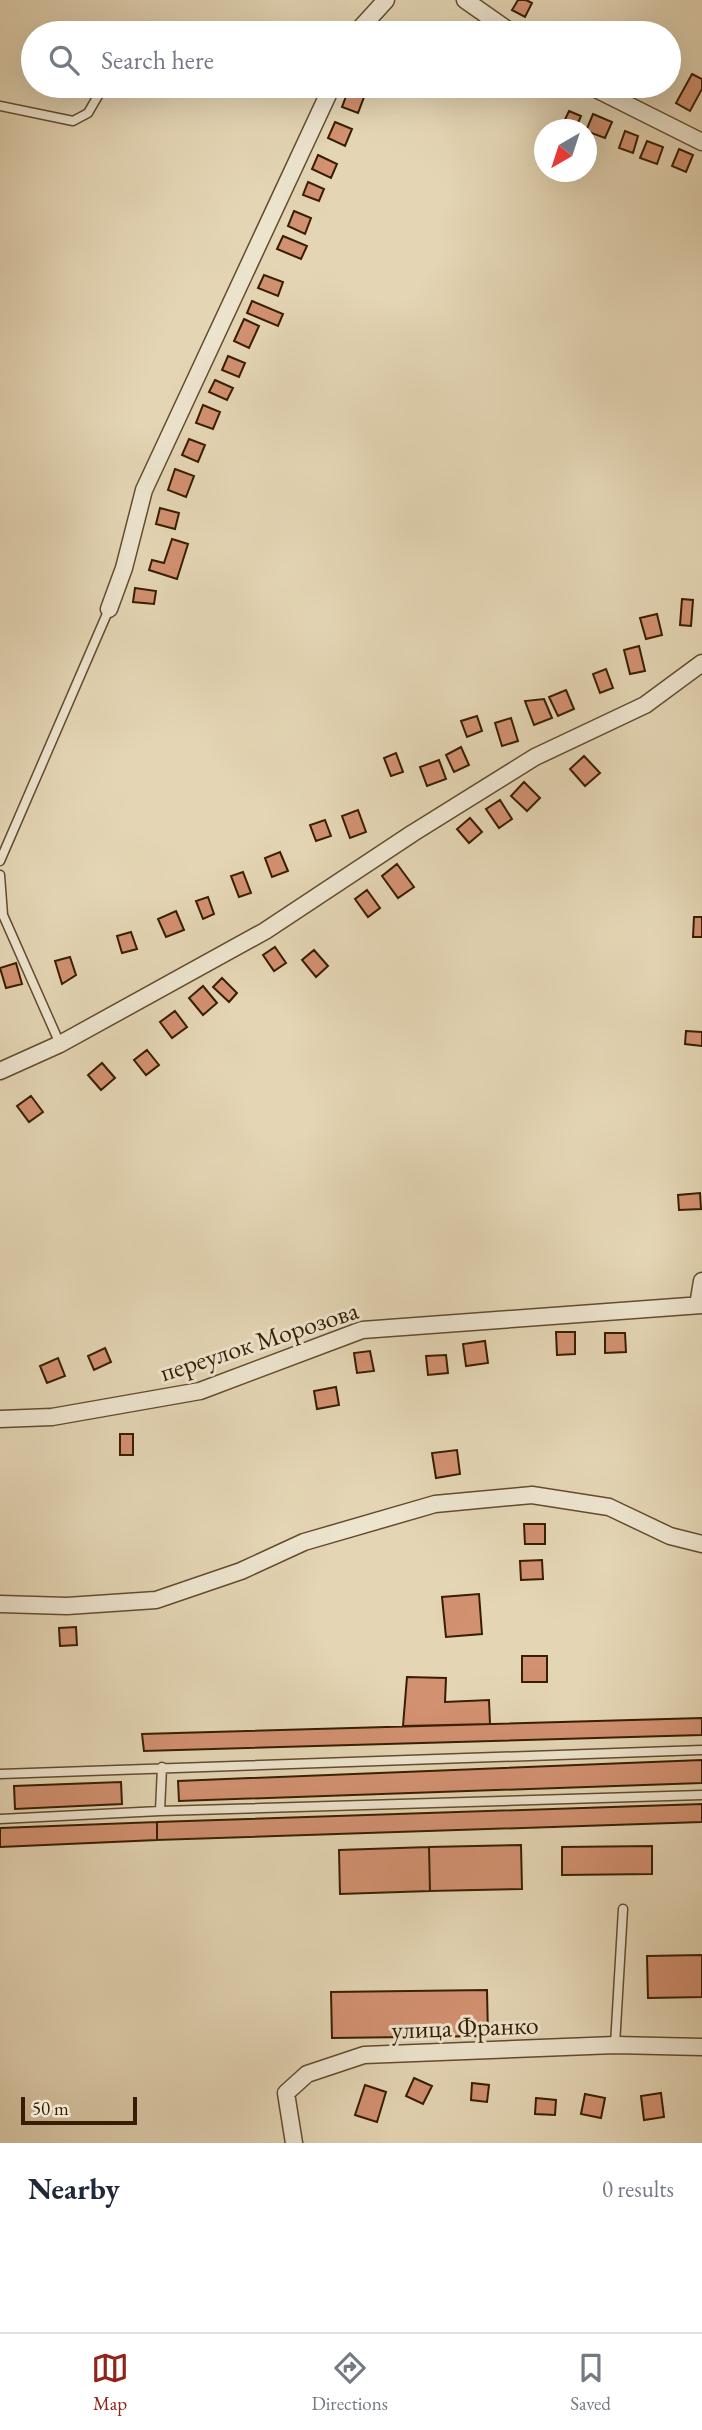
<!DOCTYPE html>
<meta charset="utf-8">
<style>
body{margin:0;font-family:"EB Garamond",serif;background:#f2f2f3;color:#1f2937}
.compass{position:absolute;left:534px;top:119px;width:63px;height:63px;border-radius:50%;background:#fff;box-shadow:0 7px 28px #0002;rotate:219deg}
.scale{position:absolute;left:21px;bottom:18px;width:116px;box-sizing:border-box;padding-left:7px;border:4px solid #381e00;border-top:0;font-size:19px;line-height:24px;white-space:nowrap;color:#381e00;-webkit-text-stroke:5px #ede4ce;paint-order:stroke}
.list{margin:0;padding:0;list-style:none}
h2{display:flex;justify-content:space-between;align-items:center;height:91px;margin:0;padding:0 28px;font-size:30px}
h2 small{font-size:23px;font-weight:400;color:#747a83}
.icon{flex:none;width:38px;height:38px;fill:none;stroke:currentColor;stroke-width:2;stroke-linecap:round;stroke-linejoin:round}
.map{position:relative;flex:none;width:702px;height:2143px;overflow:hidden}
.search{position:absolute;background:#fff;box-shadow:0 7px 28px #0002;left:21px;right:21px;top:21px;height:77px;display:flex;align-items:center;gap:18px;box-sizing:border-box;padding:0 24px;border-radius:38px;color:#747a83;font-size:26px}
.sheet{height:189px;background:#fff}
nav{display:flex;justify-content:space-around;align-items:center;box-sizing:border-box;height:98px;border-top:2px solid #e0e1e3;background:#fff;font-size:19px;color:#747a83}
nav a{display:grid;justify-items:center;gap:4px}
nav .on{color:#8f2418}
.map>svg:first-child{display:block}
.building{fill:#d29171;stroke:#381e00;stroke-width:2}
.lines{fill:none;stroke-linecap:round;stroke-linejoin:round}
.lane-casing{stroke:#634c2d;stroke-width:11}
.street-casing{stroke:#634c2d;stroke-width:19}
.lane{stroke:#ede4ce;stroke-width:8}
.street{stroke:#ede4ce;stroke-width:16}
.labels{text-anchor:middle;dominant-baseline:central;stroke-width:6;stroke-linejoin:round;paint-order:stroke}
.street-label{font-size:26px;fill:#381e00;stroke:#ede4ce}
</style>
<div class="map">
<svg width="702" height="2143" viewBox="0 0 702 2143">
<rect width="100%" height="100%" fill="#e4d5b4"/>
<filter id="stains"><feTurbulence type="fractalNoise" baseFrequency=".00286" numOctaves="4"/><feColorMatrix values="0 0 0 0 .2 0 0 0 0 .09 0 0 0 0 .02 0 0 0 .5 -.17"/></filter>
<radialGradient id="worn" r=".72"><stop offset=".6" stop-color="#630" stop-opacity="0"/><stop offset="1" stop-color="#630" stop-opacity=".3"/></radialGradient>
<path class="building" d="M518,0H526L532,3L525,17L512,10Z
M692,74L702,79V89L690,111L676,103Z
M351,86H377L373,95Z
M348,91L364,97L358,113L342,107Z
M569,111L581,116L575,130L561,128Z
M593,114L612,122L605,138L586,131Z
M335,122L352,129L345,146L328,138Z
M625,131L638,136L633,153L619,148Z
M647,141L663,147L657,164L640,158Z
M679,149L693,155L686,172L672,166Z
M318,155L337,164L331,178L312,169Z
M308,182L324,189L319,201L303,195Z
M294,211L311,218L305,234L288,226Z
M283,236L307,246L301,259L277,249Z
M264,275L283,282L278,296L258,288Z
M252,301L283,314L278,326L247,313Z
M244,319L259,326L249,348L234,341Z
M228,356L245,363L239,377L222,370Z
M215,380L233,388L227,400L209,392Z
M203,405L220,412L213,429L196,423Z
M189,439L205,445L198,462L182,455Z
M175,469L194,476L186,497L168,490Z
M160,508L179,513L175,529L156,524Z
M172,539L188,544L177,579L149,570L152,560L164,563Z
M135,588L156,591L154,604L133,602Z
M682,599L693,600L691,626L680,625Z
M657,614L662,635L646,639L640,618Z
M639,646L645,671L630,674L624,650Z
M606,669L613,688L600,693L593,674Z
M566,690L574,709L558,716L549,697Z
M544,699L552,718L534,725L525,701Z
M477,716L482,731L467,737L461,721Z
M511,718L518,741L502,746L495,723Z
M461,747L469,765L454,772L446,755Z
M396,753L403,772L391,776L384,758Z
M584,756L600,773L585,786L570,769Z
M439,760L446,779L427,786L420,767Z
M524,782L540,798L527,811L511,796Z
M500,800L512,819L499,828L486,809Z
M358,810L366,832L350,838L342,816Z
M470,818L482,832L469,843L457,829Z
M325,820L331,836L316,841L310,825Z
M280,852L288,871L272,877L265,858Z
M397,864L414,887L398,898L382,876Z
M243,872L251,893L239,897L231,876Z
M367,890L380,908L368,917L355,899Z
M208,897L214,914L203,919L196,901Z
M176,911L184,930L166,937L158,919Z
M694,917H702V937H693Z
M131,932L137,949L122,953L117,936Z
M275,947L286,963L274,971L263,955Z
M314,950L328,966L316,977L302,960Z
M70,957L76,975L62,984L55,961Z
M16,963L22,984L6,988L0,968Z
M222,978L237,993L229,1002L213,987Z
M203,986L217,1003L203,1015L189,998Z
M175,1011L187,1027L172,1038L160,1022Z
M686,1031L702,1032V1046L685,1044Z
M147,1050L159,1065L146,1075L134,1060Z
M102,1063L115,1078L101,1090L88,1075Z
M31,1096L43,1112L29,1122L17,1106Z
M700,1193L701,1209L679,1210L678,1195Z
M556,1332H575V1354L557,1355Z
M605,1333H625L626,1352L605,1353Z
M485,1341L488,1363L466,1366L463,1344Z
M105,1348L111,1362L94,1370L88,1356Z
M370,1351L374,1371L357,1373L354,1353Z
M446,1355L448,1373L428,1375L426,1356Z
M58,1358L65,1376L47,1383L40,1366Z
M336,1387L339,1405L317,1409L314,1391Z
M120,1434H133V1455H120Z
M457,1450L460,1474L436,1478L432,1453Z
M524,1524H545V1544H525Z
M542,1560L543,1579L521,1580L520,1561Z
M479,1594L482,1634L446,1637L442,1597Z
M76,1627L77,1645L60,1646L59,1628Z
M522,1656H547V1682H522Z
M407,1677L446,1678L445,1702L489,1700L490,1724L403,1726Z
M702,1718V1735L144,1751L142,1734Z
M702,1760V1783L179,1801L178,1781Z
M121,1782L122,1804L15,1809L14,1786Z
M702,1804V1822L157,1840V1822Z
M157,1822V1840L0,1847V1828Z
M521,1845L522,1889L430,1891L429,1847Z
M652,1846V1874L562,1875V1847Z
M429,1847L430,1891L340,1894L339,1850Z
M702,1955V1997L648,1998L647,1956Z
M487,1990L488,2036L332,2038L331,1992Z
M414,2078L432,2086L423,2104L406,2096Z
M472,2083L489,2085L487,2102L471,2100Z
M365,2085L386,2092L377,2122L355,2115Z
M661,2093L664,2117L644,2120L641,2096Z
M585,2094L605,2098L601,2118L581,2114Z
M536,2098L556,2100L555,2115L535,2114Z"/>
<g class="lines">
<defs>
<path id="lane" d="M0,106L73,121L88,113L99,94
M0,861L109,609
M0,875L3,915L60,1044
M0,1774L702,1750
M160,1811L162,1767
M0,1819L160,1811L702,1795
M615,2045L623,1909"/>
<path id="street" d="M465,0L512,33
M356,33L386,0
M590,86L702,142
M109,609L124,568L144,490L332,86
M0,1071L60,1044L265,931L413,833L535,757L645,705L702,663
M698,1305L702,1281
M0,1419L52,1417L200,1391L362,1330L702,1305
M0,1604L67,1606L156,1600L241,1571L304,1542L435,1504L532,1495L609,1507L670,1536L702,1544
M294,2143L286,2093L307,2074L364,2055L615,2045L702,2047"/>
</defs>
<use href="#lane" class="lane-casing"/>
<use href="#street" class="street-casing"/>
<use href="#lane" class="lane"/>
<use href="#street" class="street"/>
</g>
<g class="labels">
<g class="street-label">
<text transform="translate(259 1341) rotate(-18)">переулок Морозова</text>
<text transform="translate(465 2027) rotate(-2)">улица Франко</text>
</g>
</g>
<rect width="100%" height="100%" filter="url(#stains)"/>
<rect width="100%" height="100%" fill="url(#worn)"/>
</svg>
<svg class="compass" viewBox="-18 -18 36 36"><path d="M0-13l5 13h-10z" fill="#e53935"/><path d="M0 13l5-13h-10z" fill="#747a83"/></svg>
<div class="scale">50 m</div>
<div class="search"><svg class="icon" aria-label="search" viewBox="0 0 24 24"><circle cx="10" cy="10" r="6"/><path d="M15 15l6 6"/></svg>Search here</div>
</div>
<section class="sheet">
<h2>Nearby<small>0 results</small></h2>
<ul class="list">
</ul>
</section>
<nav>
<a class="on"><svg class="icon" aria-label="map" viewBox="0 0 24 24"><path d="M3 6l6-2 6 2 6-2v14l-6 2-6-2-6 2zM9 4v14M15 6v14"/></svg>Map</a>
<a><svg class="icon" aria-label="directions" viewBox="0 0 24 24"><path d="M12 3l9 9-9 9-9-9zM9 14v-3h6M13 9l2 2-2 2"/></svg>Directions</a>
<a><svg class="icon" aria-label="saved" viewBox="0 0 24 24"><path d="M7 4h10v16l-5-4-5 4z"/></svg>Saved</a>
</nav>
